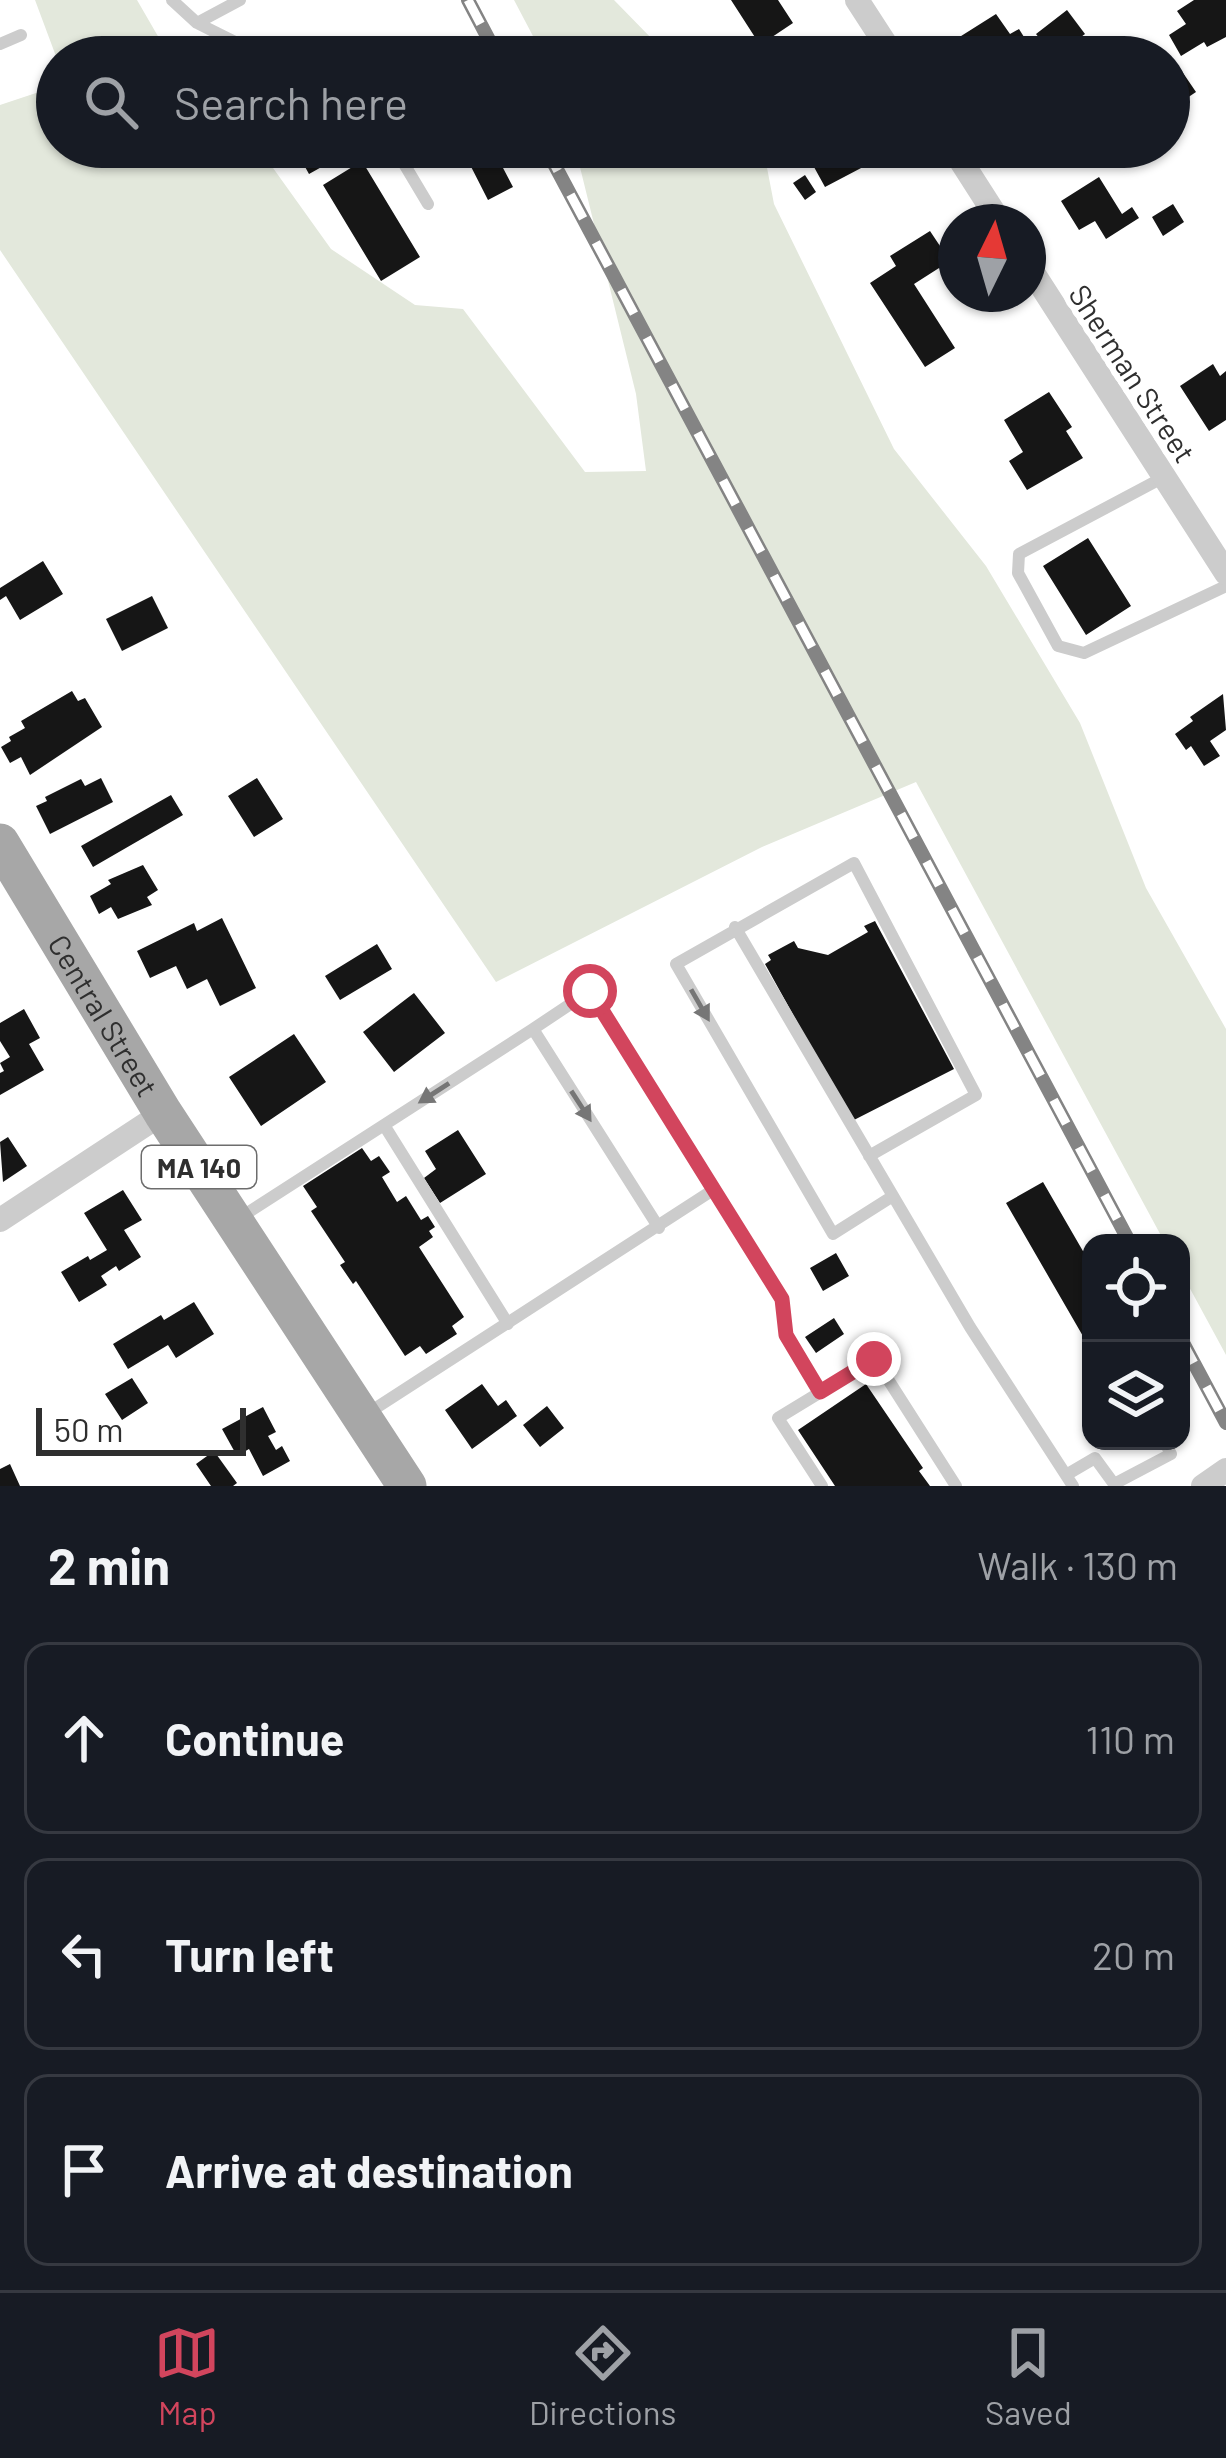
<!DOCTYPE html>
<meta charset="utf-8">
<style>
body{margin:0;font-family:Barlow,sans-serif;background:#242831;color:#f1f3f6}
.controls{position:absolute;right:36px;bottom:36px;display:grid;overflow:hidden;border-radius:24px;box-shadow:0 3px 9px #0004}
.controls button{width:108px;height:108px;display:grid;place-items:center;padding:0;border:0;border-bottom:3px solid #363941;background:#171b24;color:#f1f3f6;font:60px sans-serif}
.compass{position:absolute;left:938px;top:204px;width:108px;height:108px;border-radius:50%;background:#171b24;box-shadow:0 3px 9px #0004;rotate:5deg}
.scale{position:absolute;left:36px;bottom:30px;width:210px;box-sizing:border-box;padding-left:12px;border:6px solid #2f2f2f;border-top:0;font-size:33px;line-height:42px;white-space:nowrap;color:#2f2f2f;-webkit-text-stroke:9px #fff;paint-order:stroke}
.stop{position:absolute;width:36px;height:36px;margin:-27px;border:9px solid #d2455d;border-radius:50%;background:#fff}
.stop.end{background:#d2455d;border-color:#fff;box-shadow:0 3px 12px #0008}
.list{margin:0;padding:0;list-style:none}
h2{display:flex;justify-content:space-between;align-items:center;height:156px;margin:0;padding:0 48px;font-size:51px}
h2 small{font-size:39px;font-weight:400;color:#9ea1a6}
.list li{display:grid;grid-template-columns:78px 1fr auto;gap:36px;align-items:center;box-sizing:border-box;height:192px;margin:0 24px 24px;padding:0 24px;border:3px solid #363941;border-radius:24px}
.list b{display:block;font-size:45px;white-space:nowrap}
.list em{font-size:39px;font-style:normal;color:#9ea1a6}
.icon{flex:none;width:66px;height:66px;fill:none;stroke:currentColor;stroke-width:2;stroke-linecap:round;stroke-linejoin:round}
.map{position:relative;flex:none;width:1226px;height:1486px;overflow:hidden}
.search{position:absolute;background:#171b24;box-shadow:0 3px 9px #0004;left:36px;right:36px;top:36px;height:132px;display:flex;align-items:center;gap:30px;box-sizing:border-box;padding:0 42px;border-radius:66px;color:#9ea1a6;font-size:45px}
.sheet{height:804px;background:#171b24}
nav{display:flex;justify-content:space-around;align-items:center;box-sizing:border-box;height:168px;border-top:3px solid #363941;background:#171b24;font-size:33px;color:#9ea1a6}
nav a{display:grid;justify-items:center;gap:6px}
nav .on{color:#d2455d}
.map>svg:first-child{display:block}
.green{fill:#e3e8dc}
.building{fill:#161616}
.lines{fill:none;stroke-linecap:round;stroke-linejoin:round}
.lane{stroke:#ccc;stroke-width:12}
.street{stroke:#ccc;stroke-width:24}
.primary{stroke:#a7a7a7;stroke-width:39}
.rail-casing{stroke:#848484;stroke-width:14}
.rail{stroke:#fff;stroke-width:9;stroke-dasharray:27;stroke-linecap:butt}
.oneway{fill:#767676}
.route{stroke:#d2455d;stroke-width:15}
.labels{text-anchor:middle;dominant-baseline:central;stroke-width:12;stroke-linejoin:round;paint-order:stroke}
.shield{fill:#fff;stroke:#6d6d6d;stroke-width:3}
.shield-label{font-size:27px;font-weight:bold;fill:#2f2f2f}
.street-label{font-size:30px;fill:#2f2f2f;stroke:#fff}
</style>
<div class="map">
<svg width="1226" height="1486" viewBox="0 0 1226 1486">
<rect width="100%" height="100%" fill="#fff"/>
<path class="green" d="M35,0H137L170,57L57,59Z
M514,0H614L656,43L713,48L720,57H544Z
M57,86V147H258L331,249L415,305L463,309L585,472L646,471L636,394L575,147H763L774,204L894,449L986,566L1080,723L1146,888L1226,1029V1355L1181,1272V1243H1165L916,782L762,847L496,982L0,250V105Z"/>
<path class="building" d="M731,0H778L793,23L760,45Z
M1194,0H1226V37L1207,47L1204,42L1181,56L1169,35L1186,24L1177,11Z
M1067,10L1085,34L1054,57L1036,34Z
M996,14L1010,34L1019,29L1029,45L1000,57H959L950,43Z
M1179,67L1196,92L1169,110V73Z
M294,147H338L343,155L309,174Z
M461,147H492L513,187L488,200Z
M803,147H853L863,167L825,187Z
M362,161L420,257L381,281L323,185Z
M805,175L816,192L805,200L793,183Z
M1099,177L1122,214L1132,207L1139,218L1106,239L1095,221L1079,230L1061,201Z
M1173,204L1184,222L1163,236L1152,217Z
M930,231L950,261L914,284L955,348L925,367L870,283L896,266L890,256Z
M1213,364L1220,376L1226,371V420L1209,431L1180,386Z
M1049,392L1072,427L1066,431L1083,458L1027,490L1009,461L1023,452L1004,420Z
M1088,538L1131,606L1086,635L1043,566Z
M43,561L63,594L20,620L6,596L0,600V588Z
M152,596L168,628L122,651L106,619Z
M72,691L78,701L85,698L102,727L30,775L21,757L10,763L1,747L11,741L9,737L25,728L21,721Z
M1223,694L1226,730L1210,741L1220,756L1204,766L1191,746L1186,750L1175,734L1193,721L1190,717Z
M101,778L113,802L50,834L36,806L47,801L45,797L81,779L85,786Z
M257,778L283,819L254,837L228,796Z
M171,795L183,815L93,867L81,846Z
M143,865L158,890L147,897L152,905L118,919L111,907L99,914L90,896L111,884L108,880Z
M222,918L256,988L220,1006L207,979L187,989L176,966L150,978L137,951L194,923L197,931Z
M875,921L954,1069L852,1121L765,964L771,960L768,955L794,941L798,948L828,955L868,932L864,926Z
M377,944L392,969L340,1000L325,976Z
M414,993L445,1033L394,1072L363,1032Z
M24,1009L40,1038L29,1044L44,1070L0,1095V1073L4,1071L0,1063L10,1057L0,1041V1023Z
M294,1034L326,1082L261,1126L229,1077Z
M458,1130L486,1174L440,1203L424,1178L436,1169L425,1151Z
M8,1137L27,1166L3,1182L0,1142Z
M362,1148L371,1161L379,1156L390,1172L382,1177L397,1202L406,1196L421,1220L428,1216L435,1227L429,1231L433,1237L419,1247L464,1317L452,1326L457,1334L426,1354L420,1346L405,1356L356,1281L353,1284L340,1265L345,1262L311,1211L317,1207L303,1186Z
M1043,1182L1091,1265V1350L1006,1203Z
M123,1190L142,1220L124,1230L141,1257L119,1271L116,1266L101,1276L107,1285L79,1302L61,1272L88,1256L90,1260L107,1250L84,1213Z
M836,1253L849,1276L823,1291L810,1268Z
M194,1302L214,1334L176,1358L168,1345L128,1369L113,1344L161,1315L164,1320Z
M834,1318L844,1334L816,1353L805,1337Z
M132,1378L148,1403L122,1420L105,1394Z
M482,1384L498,1406L506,1400L517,1416L472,1449L445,1410Z
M866,1384L923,1468L919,1471L930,1486H835L798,1430Z
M547,1406L564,1428L540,1447L523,1425Z
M263,1407L276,1432L268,1436L276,1450L282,1446L290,1461L263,1476L249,1449L237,1456L222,1429Z
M214,1451L237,1483L233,1486H211L196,1464Z
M10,1464L20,1486H0V1469Z"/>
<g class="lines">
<path class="lane" d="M172,0L197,23L265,57
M197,23L240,0
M0,44L21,35
M394,147L428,204
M1164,477L1019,554L1018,573L1058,646L1084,653L1226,586
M735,927L970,1327L1073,1486
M384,1125L508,1324
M869,1156L976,1095L854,863L676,964L833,1234L893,1196
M713,1190L782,1299L786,1335L821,1392
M241,1217L533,1029
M365,1415L713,1190L590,991L533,1029L659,1228
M1066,1475L1095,1458L1114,1484L1171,1454L1164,1441
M822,1486L778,1418L875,1359L956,1486"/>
<path class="street" d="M857,0L894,57
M952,147L1000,222
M1028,265L1226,573
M0,1220L163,1113
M1203,1486L1226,1470"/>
<path class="primary" id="s1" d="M0,843L163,1113L407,1486"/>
<defs>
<path id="rail" d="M468,0L498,57
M545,147L1130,1243
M1181,1339L1226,1423"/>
</defs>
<use href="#rail" class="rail-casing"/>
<use href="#rail" class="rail"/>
</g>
<defs><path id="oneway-solid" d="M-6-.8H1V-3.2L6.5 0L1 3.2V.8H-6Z" transform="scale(3)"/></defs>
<g class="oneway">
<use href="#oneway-solid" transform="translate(700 1005) rotate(60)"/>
<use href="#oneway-solid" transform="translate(434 1093) rotate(147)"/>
<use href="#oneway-solid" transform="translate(581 1106) rotate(57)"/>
</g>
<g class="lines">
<path class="route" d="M590,991L782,1299L786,1335L820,1392L874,1359"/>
</g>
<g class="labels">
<rect class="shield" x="142" y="1146" width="114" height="42" rx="9"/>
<g class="shield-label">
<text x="199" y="1167">MA 140</text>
</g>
<g class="street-label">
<text transform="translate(1133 373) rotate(57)">Sherman Street</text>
<text stroke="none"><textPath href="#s1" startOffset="201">Central Street</textPath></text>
</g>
</g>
</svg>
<div class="controls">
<button><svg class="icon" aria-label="locate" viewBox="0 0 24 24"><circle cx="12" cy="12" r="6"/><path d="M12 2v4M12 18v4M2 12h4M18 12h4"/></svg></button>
<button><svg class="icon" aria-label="layers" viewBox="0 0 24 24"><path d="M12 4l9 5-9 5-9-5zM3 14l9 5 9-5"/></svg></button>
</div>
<svg class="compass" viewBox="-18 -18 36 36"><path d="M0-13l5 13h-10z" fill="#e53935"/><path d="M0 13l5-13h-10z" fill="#9ea1a6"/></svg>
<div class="scale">50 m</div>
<div class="stop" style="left:590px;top:991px"></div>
<div class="stop end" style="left:874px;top:1359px"></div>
<div class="search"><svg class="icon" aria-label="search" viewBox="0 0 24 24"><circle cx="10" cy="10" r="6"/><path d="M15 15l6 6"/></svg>Search here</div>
</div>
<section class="sheet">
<h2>2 min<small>Walk · 130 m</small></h2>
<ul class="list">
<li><svg class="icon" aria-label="ahead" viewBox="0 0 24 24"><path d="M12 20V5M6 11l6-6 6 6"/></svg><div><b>Continue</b></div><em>110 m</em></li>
<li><svg class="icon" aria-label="left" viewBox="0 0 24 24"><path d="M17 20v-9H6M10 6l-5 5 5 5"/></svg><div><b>Turn left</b></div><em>20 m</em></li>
<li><svg class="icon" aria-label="arrive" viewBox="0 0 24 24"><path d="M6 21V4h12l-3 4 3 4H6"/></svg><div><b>Arrive at destination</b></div></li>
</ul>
</section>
<nav>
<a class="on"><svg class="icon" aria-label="map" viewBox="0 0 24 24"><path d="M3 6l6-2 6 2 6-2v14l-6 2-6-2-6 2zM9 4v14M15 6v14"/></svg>Map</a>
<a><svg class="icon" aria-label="directions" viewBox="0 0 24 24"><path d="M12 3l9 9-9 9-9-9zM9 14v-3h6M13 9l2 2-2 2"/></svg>Directions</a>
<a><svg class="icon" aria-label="saved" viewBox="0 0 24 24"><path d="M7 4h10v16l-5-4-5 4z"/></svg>Saved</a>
</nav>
